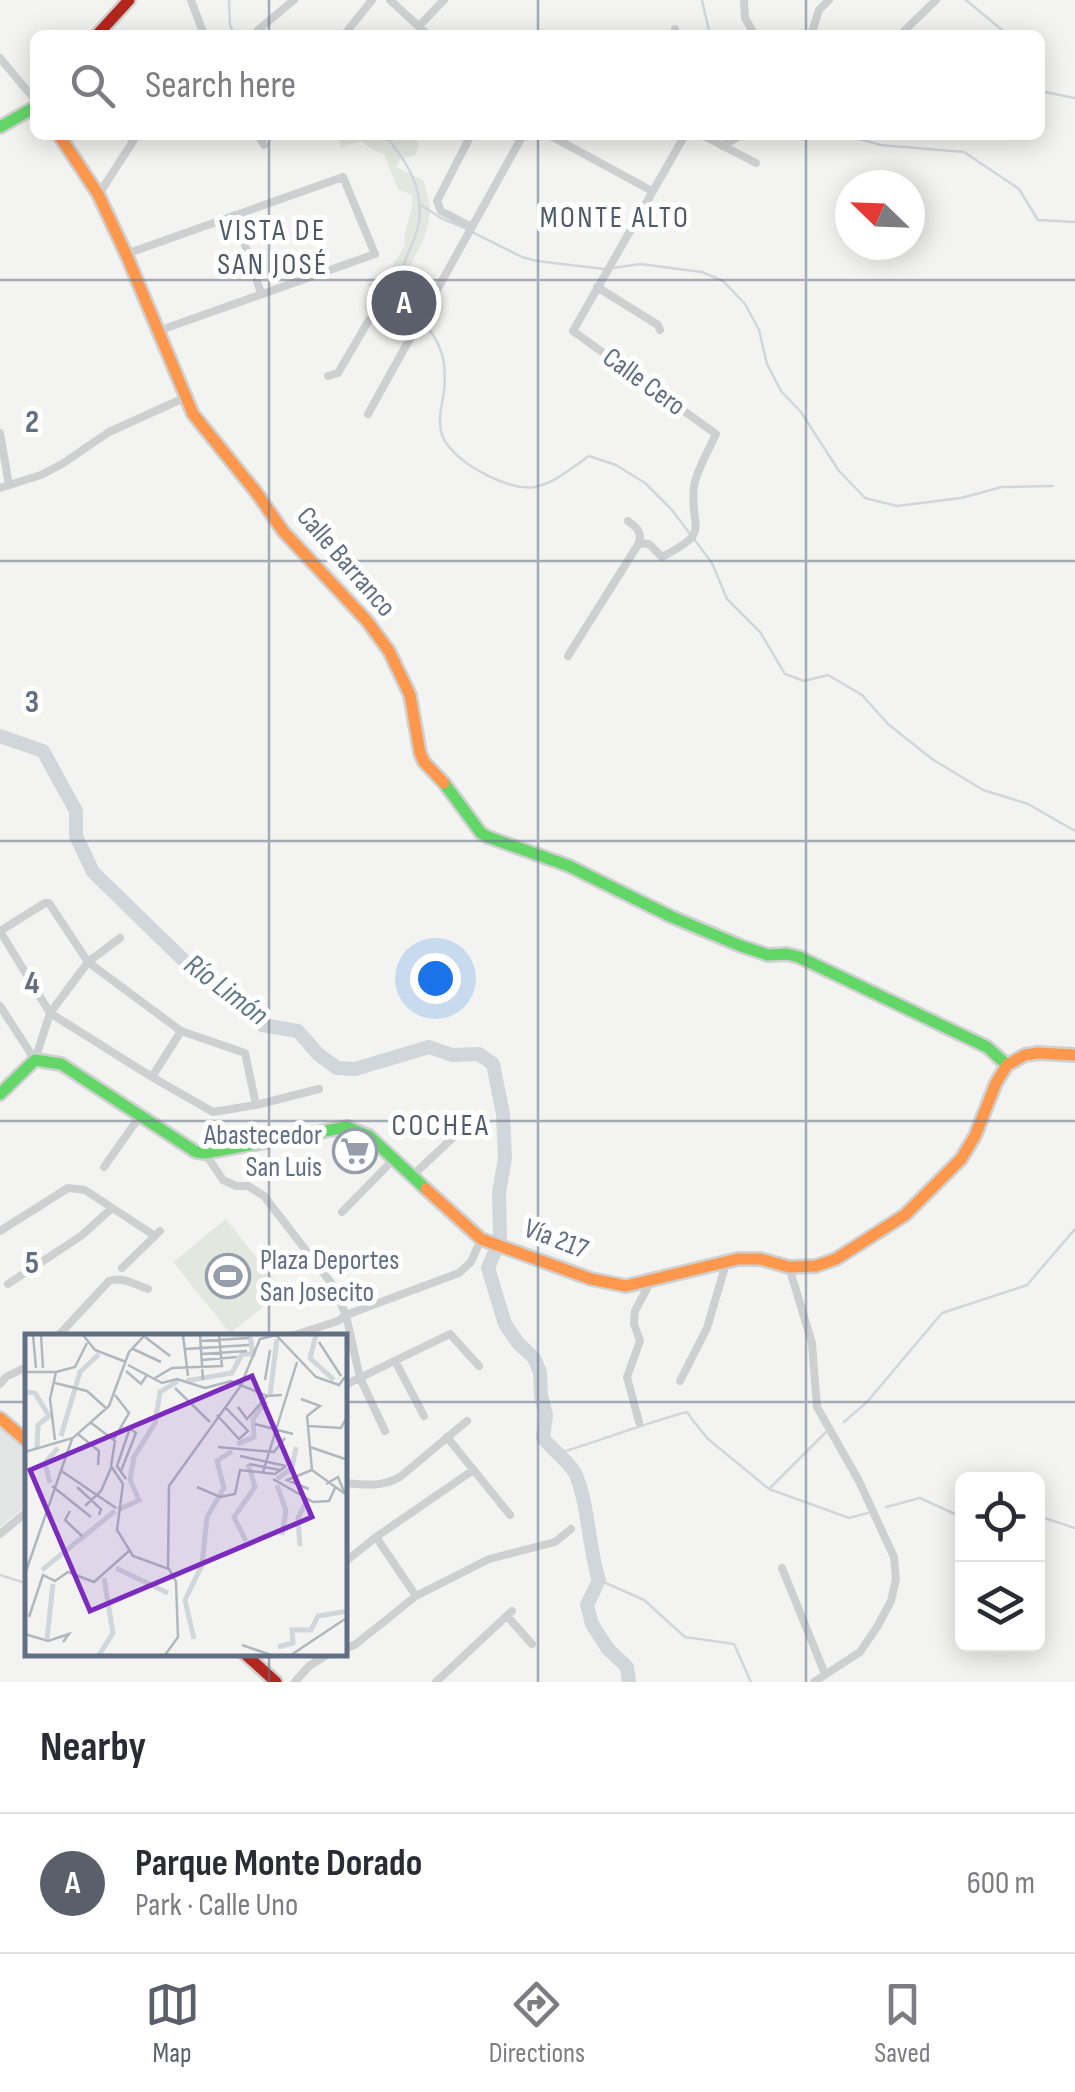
<!DOCTYPE html>
<meta charset="utf-8">
<style>
body{margin:0;font-family:"Sofia Sans Condensed",sans-serif;background:#f2f2f3;color:#2b2b33}
.controls{position:absolute;right:30px;bottom:30px;display:grid;overflow:hidden;border-radius:15px;box-shadow:0 5px 25px #0003}
.controls button{width:90px;height:90px;display:grid;place-items:center;padding:0;border:0;border-bottom:2px solid #e1e1e2;background:#fff;color:#2b2b33;font:50px sans-serif}
.compass{position:absolute;left:835px;top:170px;width:90px;height:90px;border-radius:50%;background:#fff;box-shadow:0 5px 25px #0003;rotate:293deg}
.you{position:absolute;left:435px;top:978px;width:35px;height:35px;margin:-25px;border:8px solid #fff;border-radius:50%;background:#1a73e8;box-shadow:0 0 0 15px #1a73e833}
.badge{display:grid;place-items:center;width:65px;height:65px;border-radius:50%;background:#5b5f69;color:#fff;font-size:32px;font-weight:700}
.pin{position:absolute;translate:-50% -50%;border:5px solid #fff;box-shadow:0 2px 10px #0006}
.list{margin:0;padding:0;list-style:none}
h2{display:flex;justify-content:space-between;align-items:center;height:130px;margin:0;padding:0 40px;font-size:42px}
h2 small{font-size:32px;font-weight:400;color:#7c7c81}
.list li{display:grid;grid-template-columns:65px 1fr auto;gap:30px;align-items:center;box-sizing:border-box;height:140px;padding:0 40px;border-top:2px solid #e1e1e2}
.list b{display:block;font-size:38px;white-space:nowrap}
.list p{margin:0;font-size:32px;white-space:nowrap;color:#7c7c81}
.list em{font-size:32px;font-style:normal;color:#7c7c81}
.icon{flex:none;width:55px;height:55px;fill:none;stroke:currentColor;stroke-width:2;stroke-linecap:round;stroke-linejoin:round}
.map{position:relative;flex:none;width:1075px;height:1682px;overflow:hidden}
.search{position:absolute;background:#fff;box-shadow:0 5px 25px #0003;left:30px;right:30px;top:30px;height:110px;display:flex;align-items:center;gap:25px;box-sizing:border-box;padding:0 35px;border-radius:15px;color:#7c7c81;font-size:38px}
.sheet{height:270px;background:#fff}
nav{display:flex;justify-content:space-around;align-items:center;box-sizing:border-box;height:140px;border-top:2px solid #e1e1e2;background:#fff;font-size:28px;color:#7c7c81}
nav a{display:grid;justify-items:center;gap:5px}
nav .on{color:#5b5f69}
.map>svg:first-child{display:block}
.built{fill:#e3e4e4}
.green{fill:#e2e7df}
.lines{fill:none;stroke-linecap:round;stroke-linejoin:round}
.stream{stroke:#d0d6da;stroke-width:2.5}
.river{stroke:#d0d6da;stroke-width:14}
.fast-casing{stroke:#cfd1d1;stroke-width:16}
.slow-casing{stroke:#cfd1d1;stroke-width:16}
.jam-casing{stroke:#cfd1d1;stroke-width:16}
.street{stroke:#cecfd0;stroke-width:8}
.fast{stroke:#63d668;stroke-width:11}
.slow{stroke:#ff974d;stroke-width:11}
.jam{stroke:#b3261e;stroke-width:11}
.grid{fill:none;stroke:#626f83;stroke-width:2.5;stroke-opacity:0.55}
.labels{text-anchor:middle;dominant-baseline:central;stroke-width:10;stroke-linejoin:round;paint-order:stroke}
.street-label{font-size:28px;fill:#626f83;stroke:#fff}
.poi-label{font-size:28px;fill:#626f83;stroke:#fff;text-anchor:end}
.neighbourhood-label{font-size:30px;letter-spacing:2.5px;fill:#505a68;stroke:#fff}
.water-label{font-size:30px;font-style:italic;fill:#627887;stroke:#fff}
.inset-river{fill:none;stroke:#d0d6da;stroke-width:5}
.inset-road{fill:none;stroke:#b0b7be;stroke-width:2.5}
.view{fill:#7b2cbf;fill-opacity:0.15;stroke:#7b2cbf;stroke-width:5}
.inset-edge{fill:none;stroke:#626f83;stroke-width:5}
.grid-label{font-size:32px;text-anchor:middle;font-weight:bold;fill:#626f83;stroke:#fff;stroke-width:10;stroke-linejoin:round;paint-order:stroke}
</style>
<div class="map">
<svg width="1075" height="1682" viewBox="0 0 1075 1682">
<rect width="100%" height="100%" fill="#f3f4f1"/>
<path class="built" d="M0,1426L28,1448L27,1505L0,1527Z"/>
<path class="green" d="M339,135H412L419,145L415,156L401,158L396,167L423,180C438,220 425,238 406,272V278L433,293L412,328L407,329L376,313L385,295L377,294L367,284L386,277L405,245C402,227 415,213 412,195L398,189L384,154L374,151L361,141L340,148Z
M226,1219L283,1291L230,1333L173,1262Z"/>
<g class="lines">
<path class="stream" d="M229,0L230,25L234,35
M702,0L710,35
M966,0L1008,35
M1040,91L1075,98
M384,135C409,162 428,197 416,234C411,251 397,269 402,287C404,296 412,307 418,314
M758,135L770,137L788,135
M847,135L880,145L964,152L1019,189L1038,220L1075,222
M421,205L441,218L467,229
M474,233L522,257L537,261L604,269
M612,268L640,264L702,272L723,281L745,304L759,330L767,364L781,391L801,412L839,471L865,498L897,506L961,498L1002,487L1053,486
M423,321C442,345 447,360 444,392C442,405 438,418 441,431C446,459 508,492 535,487C555,483 573,467 589,456L616,465L645,483L672,510L712,563L727,599L760,632L785,674L804,681L828,675L862,695L888,724L932,759L983,790L1028,804L1075,831
M691,1418L708,1439L769,1489L849,1518L868,1513
M844,1422L867,1402L942,1313L1027,1285L1075,1229
M556,1454C600,1441 642,1424 687,1412L690,1416
M769,1489L826,1432
M886,1507L920,1498L955,1514L962,1512
M1038,1516L1075,1528
M0,1575L28,1584
M599,1580L644,1600L685,1637L734,1644L751,1682"/>
<path class="river" d="M0,736L43,751L76,811V836L93,872L203,979L239,1003L262,1025L298,1031L318,1054L337,1068L355,1069L429,1047L452,1055L479,1054L493,1064L503,1114L505,1158L499,1193L500,1238
M496,1249L488,1268L505,1324L518,1343L534,1358L540,1372L541,1395L546,1415L543,1438C551,1448 570,1463 575,1473C589,1504 588,1547 599,1580L587,1605L592,1624L608,1649L627,1667L629,1682"/>
<defs>
<path id="fast" d="M0,127L35,107
M444,783L481,833L488,837L569,866L672,917L741,946L768,955L787,954L799,957L987,1047L1007,1065
M0,1094L35,1060L61,1064L196,1152L205,1153L347,1127L369,1136L426,1189"/>
<path id="slow" d="M59,135L98,194L126,254L193,414L256,492L283,531L367,621L389,651L410,695L420,753L424,762L444,783
M426,1189L481,1239L591,1279L626,1286L738,1259H760L789,1267L816,1266L836,1259L905,1215L961,1159L975,1136L996,1083L1007,1065L1025,1055L1038,1053L1075,1055
M0,1418L28,1442"/>
<path id="jam" d="M97,35L129,0
M245,1654L276,1682"/>
</defs>
<use href="#fast" class="fast-casing"/>
<use href="#slow" class="slow-casing"/>
<use href="#jam" class="jam-casing"/>
<path class="street" d="M191,0L204,35
M390,0L428,35
M744,0L745,18L755,35
M419,26L444,0
M675,29L677,35
M258,30L294,0
M344,35L372,0
M809,35L812,32L819,10L829,0
M900,35L936,0
M0,58L35,100
M258,135L264,145
M471,135L437,201L441,211L472,227
M549,135L652,191
M702,135L756,163
M722,146L741,135
M99,194L137,135
M235,215L261,293
M126,254L343,177L375,254L158,331
M597,287L658,325L660,330
M328,376L338,373L369,320L380,318L413,334
M368,414L523,135
M0,433L9,485
M0,488L41,475L62,464L109,432L186,397
M628,521C637,528 642,531 639,543
M568,656L639,543L649,544L662,557C714,530 689,531 694,486C697,469 709,450 716,434L573,331L685,135
M0,931L50,1013L152,1077L213,1112L256,1105L319,1089
M0,931L45,903H49L88,962L181,1031L245,1053L256,1105
M0,1006L35,1060
M35,1060L50,1013L88,962L120,938
M152,1077L181,1031
M205,1153L223,1180L236,1186H248L264,1196L332,1284L346,1315L360,1378L385,1431
M104,1167L140,1116
M411,1177L461,1130
M342,1212L394,1159
M0,1231L68,1188L85,1190L155,1236
M789,1267L812,1343L817,1407L859,1481L894,1557L896,1579L891,1601L877,1627L860,1652L814,1682
M122,1268L160,1231
M8,1284L81,1236L112,1208
M57,1337L109,1281C122,1276 136,1285 148,1289
M288,1337L338,1321L346,1315L459,1273L471,1262L481,1239
M395,1361L424,1416
M680,1381L707,1328L727,1260
M0,1384L6,1377L28,1366
M345,1385L450,1334L479,1366
M639,1422L627,1377L640,1341L634,1324L635,1311L652,1279
M447,1437L510,1515
M345,1483C366,1485 382,1487 400,1477L467,1421
M0,1534L28,1511
M376,1537L416,1596L489,1559L555,1542L571,1529
M345,1562L376,1537L472,1471
M782,1568L825,1674
M507,1616L532,1644
M345,1649L356,1644L416,1596
M295,1682L309,1666L328,1654
M436,1682L512,1611"/>
<use href="#fast" class="fast"/>
<use href="#slow" class="slow"/>
<use href="#jam" class="jam"/>
</g>
<path class="grid" d="M269,0V35M538,0V35M806,0V35M269,135V1337M538,135V1682M806,135V1682M0,280H1075M0,561H1075M0,841H1075M0,1121H1075M0,1402H28M345,1402H1075M269,1654V1682"/>
<defs>
<symbol id="supermarket-ring" viewBox="-11 -11 22 22"><circle r="9.5" fill="#fff" stroke="#959eaa" stroke-width="1.5"/><path d="M-6-5.5h2.5l.6 2H6L4.5 2H-2.5L-4.4-4H-6ZM-1.5 3.2a1.3 1.3 0 1 0 .1 0ZM3 3.2a1.3 1.3 0 1 0 .1 0Z" fill="#959eaa"/></symbol>
<symbol id="stadium-ring" viewBox="-11 -11 22 22"><circle r="9.5" fill="#fff" stroke="#959eaa" stroke-width="1.5"/><path d="M0-5a6.5 5 0 1 0 0 10a6.5 5 0 1 0 0-10ZM-3.5-1.8h7v3.6h-7Z" fill="#959eaa"/></symbol>
</defs>
<g fill-rule="evenodd">
<use href="#supermarket-ring" x="330" y="1126" width="50" height="50"/>
<use href="#stadium-ring" x="203" y="1251" width="50" height="50"/>
</g>
<g class="labels">
<g class="street-label">
<text transform="translate(644 382) rotate(36)">Calle Cero</text>
<text transform="translate(346 562) rotate(49)">Calle Barranco</text>
<text transform="translate(556 1239) rotate(21)">Vía 217</text>
</g>
<g class="poi-label">
<text x="322" y="1135">Abastecedor<tspan x="322" dy="32">San Luis</tspan></text>
<text x="260" y="1260" text-anchor="start">Plaza Deportes<tspan x="260" dy="32">San Josecito</tspan></text>
</g>
<g class="neighbourhood-label">
<text x="615" y="218">MONTE ALTO</text>
<text x="273" y="231">VISTA DE<tspan x="273" dy="34">SAN JOSÉ</tspan></text>
<text x="441" y="1126">COCHEA</text>
</g>
<g class="water-label">
<text transform="translate(226 990) rotate(37)">Río Limón</text>
</g>
</g>
<g transform="translate(25 1334)">
<rect width="322" height="322" fill="#f3f4f1"/>
<path class="inset-river" d="M291,1L285,24L309,46M161,47L207,39L217,20H228L225,1M0,58L10,59L24,82L13,91L12,114M245,61L252,5M36,102L55,38L74,20M212,110L229,103L228,85L241,67M252,145L267,134L271,113M25,149L20,129L33,114M252,151L261,177L257,201M93,176L114,166L105,146L109,123L130,89L135,58L153,47M221,207L209,183L230,153L223,130M275,212L273,184L281,168M91,234L143,259M17,236L90,177M22,305L28,250M169,305L160,266L177,231L182,183L199,154L192,127L207,117M253,313L268,309L267,296H286L293,282L323,277M74,321L88,299L79,244"/>
<path class="inset-road" d="M8,1L11,34M16,1L18,34M58,1L70,16L101,28M158,1L163,42M175,1L178,46M251,1L291,43L314,51L323,39M120,3L145,22M175,7L224,4M294,8L316,42M108,15L136,28M160,15L224,11M176,20L222,17M177,26L212,23M103,31L137,49L152,45L180,54L206,47L242,62L257,61M101,37L116,50L122,41M0,38H31M31,38L50,33L62,9M130,44L147,34L197,32L194,1M240,46L245,16M30,49L62,57L81,74M150,54L185,88M276,65L295,72L282,82M213,73L222,85L242,62M192,81L214,105L223,97L200,73M282,82L287,136L323,162M65,88L90,107L86,132L98,150L92,196L108,222L144,235L151,248L153,303L140,321M230,90L268,100M283,92L316,94L323,81M53,100L74,117L73,131M89,105L104,79L90,61M30,106L25,65L31,38M193,113L249,118L260,104M285,113L323,126M0,118L48,104L84,72L104,18L120,1M215,122L261,132M224,130L255,136M35,136L91,174M96,137L111,99L104,94M238,138L272,28M101,145L92,132L106,91M248,145L288,168L304,167L310,154M301,150L313,143L320,160M27,152L66,183M52,153L76,175L74,181M172,153L195,163L210,160L215,136L250,140L261,132M284,155L262,146L287,136M60,172L76,157L86,134M45,177L40,186L57,202M143,234L144,152L215,53L235,5L251,1M0,240L47,105M4,283L18,241L30,247L43,238L69,248L104,217M0,300L23,307L44,300L38,308M217,311L246,321M266,321L323,283"/>
<path class="view" d="M227,42L287,183L65,277L5,136Z"/>
<rect width="322" height="322" class="inset-edge"/>
</g>
<g class="grid-label">
<text x="32" y="432">2</text>
<text x="32" y="712">3</text>
<text x="32" y="993">4</text>
<text x="32" y="1273">5</text>
</g>
</svg>
<div class="controls">
<button><svg class="icon" aria-label="locate" viewBox="0 0 24 24"><circle cx="12" cy="12" r="6"/><path d="M12 2v4M12 18v4M2 12h4M18 12h4"/></svg></button>
<button><svg class="icon" aria-label="layers" viewBox="0 0 24 24"><path d="M12 4l9 5-9 5-9-5zM3 14l9 5 9-5"/></svg></button>
</div>
<svg class="compass" viewBox="-18 -18 36 36"><path d="M0-13l5 13h-10z" fill="#e53935"/><path d="M0 13l5-13h-10z" fill="#7c7c81"/></svg>
<div class="you"></div>
<div class="pin badge" style="left:404px;top:303px">A</div>
<div class="search"><svg class="icon" aria-label="search" viewBox="0 0 24 24"><circle cx="10" cy="10" r="6"/><path d="M15 15l6 6"/></svg>Search here</div>
</div>
<section class="sheet">
<h2>Nearby<small></small></h2>
<ul class="list">
<li><span class="badge">A</span><div><b>Parque Monte Dorado</b><p>Park · Calle Uno</p></div><em>600 m</em></li>
</ul>
</section>
<nav>
<a class="on"><svg class="icon" aria-label="map" viewBox="0 0 24 24"><path d="M3 6l6-2 6 2 6-2v14l-6 2-6-2-6 2zM9 4v14M15 6v14"/></svg>Map</a>
<a><svg class="icon" aria-label="directions" viewBox="0 0 24 24"><path d="M12 3l9 9-9 9-9-9zM9 14v-3h6M13 9l2 2-2 2"/></svg>Directions</a>
<a><svg class="icon" aria-label="saved" viewBox="0 0 24 24"><path d="M7 4h10v16l-5-4-5 4z"/></svg>Saved</a>
</nav>
